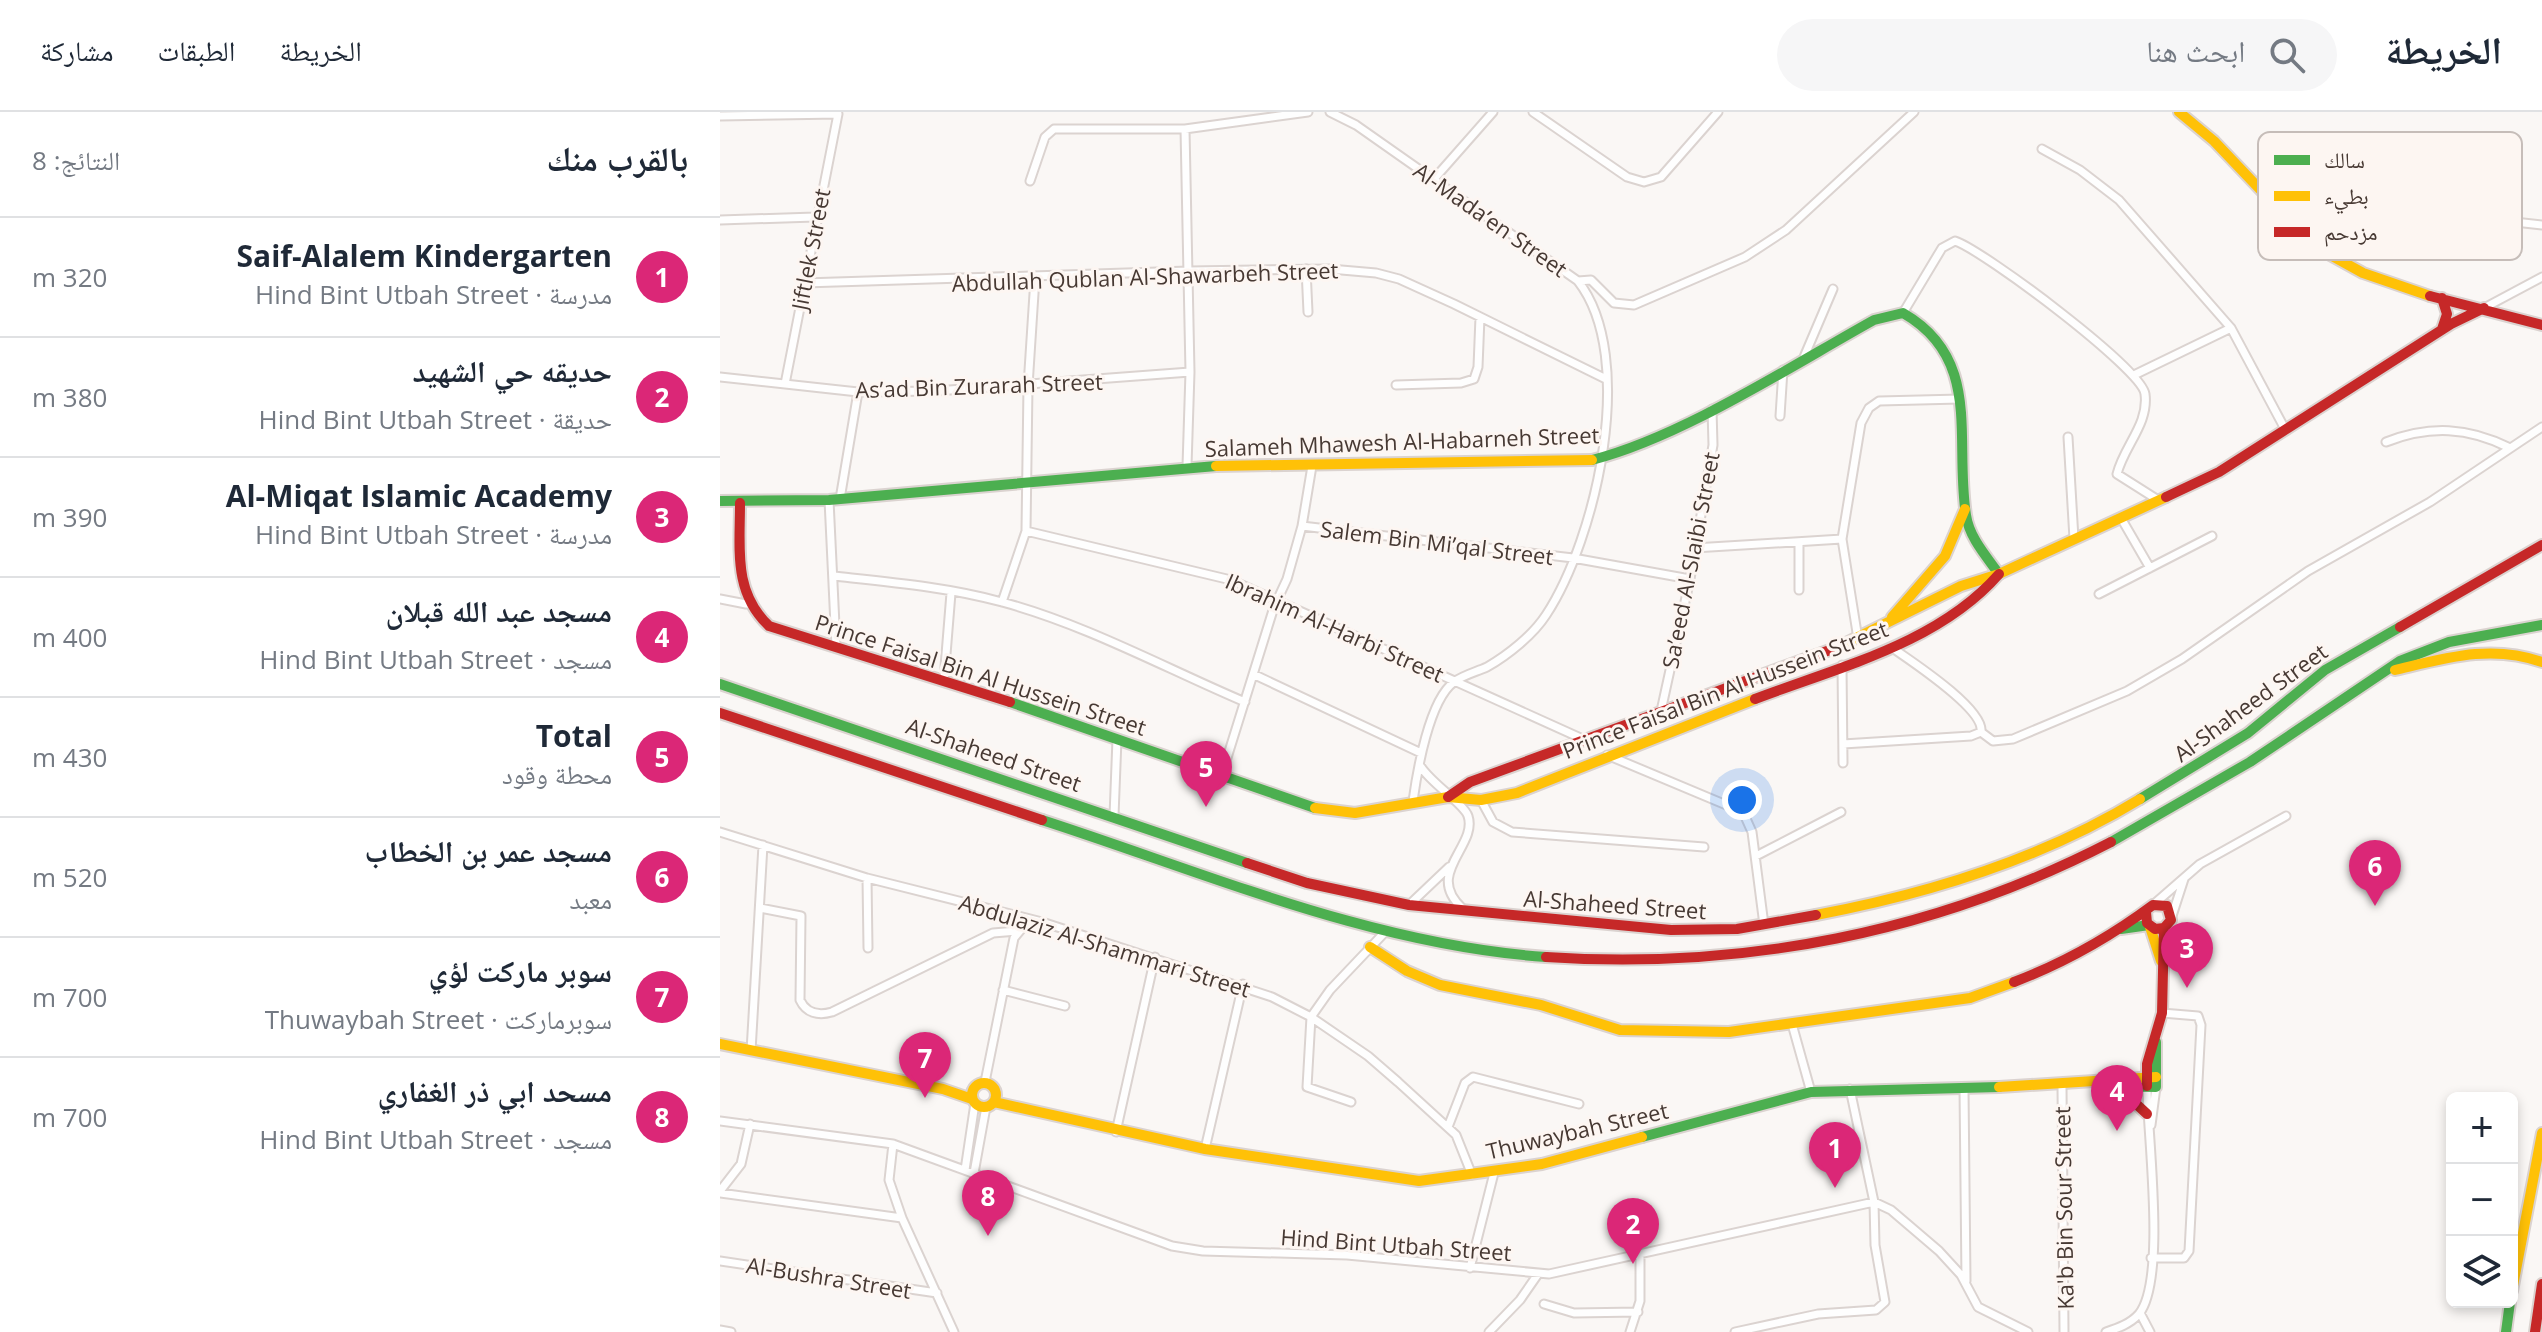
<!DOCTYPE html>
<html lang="ar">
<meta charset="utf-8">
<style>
body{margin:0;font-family:"Open Sans","Noto Naskh Arabic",sans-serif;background:#f6f6f7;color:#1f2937;direction:rtl}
.controls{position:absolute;right:24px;bottom:24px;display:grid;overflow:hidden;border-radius:12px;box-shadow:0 4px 12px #0003}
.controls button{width:72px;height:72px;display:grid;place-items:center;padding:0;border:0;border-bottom:2px solid #e0e1e3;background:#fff;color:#1f2937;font:40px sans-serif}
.you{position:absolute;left:1022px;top:688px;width:28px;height:28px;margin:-20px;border:6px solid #fff;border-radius:50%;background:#1a73e8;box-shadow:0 0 0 12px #1a73e833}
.badge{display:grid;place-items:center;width:52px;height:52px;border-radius:50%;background:#db2777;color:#fff;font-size:26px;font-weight:700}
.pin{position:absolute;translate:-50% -66px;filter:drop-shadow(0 2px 4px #0008)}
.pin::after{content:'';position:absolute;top:42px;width:28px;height:24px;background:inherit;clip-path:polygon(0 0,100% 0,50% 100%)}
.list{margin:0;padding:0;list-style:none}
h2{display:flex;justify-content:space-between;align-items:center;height:104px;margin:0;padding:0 32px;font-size:34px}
h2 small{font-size:26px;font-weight:400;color:#747a83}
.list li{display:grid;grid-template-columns:52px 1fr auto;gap:24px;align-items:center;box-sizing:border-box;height:120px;padding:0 32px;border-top:2px solid #e0e1e3}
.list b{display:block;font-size:30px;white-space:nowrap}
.list p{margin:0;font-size:26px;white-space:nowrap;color:#747a83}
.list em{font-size:26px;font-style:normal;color:#747a83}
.icon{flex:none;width:44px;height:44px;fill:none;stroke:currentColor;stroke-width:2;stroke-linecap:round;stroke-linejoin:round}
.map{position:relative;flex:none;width:1822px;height:1220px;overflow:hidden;direction:ltr}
header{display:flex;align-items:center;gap:48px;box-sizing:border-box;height:112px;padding:0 40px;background:#fff;border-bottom:2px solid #e0e1e3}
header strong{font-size:38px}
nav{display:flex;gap:44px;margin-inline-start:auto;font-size:28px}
.search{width:560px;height:72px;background:#f6f6f7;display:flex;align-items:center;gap:20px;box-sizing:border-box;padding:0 28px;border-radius:44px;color:#747a83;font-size:30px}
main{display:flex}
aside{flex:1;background:#fff}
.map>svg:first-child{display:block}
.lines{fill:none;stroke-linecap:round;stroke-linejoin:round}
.street-casing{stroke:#dbd3d0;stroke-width:11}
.fast-casing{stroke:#dbd3d0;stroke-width:14}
.slow-casing{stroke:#dbd3d0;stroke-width:14}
.jam-casing{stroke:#dbd3d0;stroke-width:14}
.street{stroke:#fefefe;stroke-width:7}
.fast{stroke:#4caf50;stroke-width:10}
.slow{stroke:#ffc107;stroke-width:10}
.jam{stroke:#c62828;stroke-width:10}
.labels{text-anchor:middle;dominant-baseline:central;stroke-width:6;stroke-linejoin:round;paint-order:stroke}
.street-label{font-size:22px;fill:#473933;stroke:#fdf6f2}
.key{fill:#fdf6f2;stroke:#c6bdb9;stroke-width:2}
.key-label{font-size:22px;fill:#473933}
</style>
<header>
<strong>الخريطة</strong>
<div class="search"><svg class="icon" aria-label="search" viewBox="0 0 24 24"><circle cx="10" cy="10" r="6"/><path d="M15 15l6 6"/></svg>ابحث هنا</div>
<nav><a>الخريطة</a><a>الطبقات</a><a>مشاركة</a></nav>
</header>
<main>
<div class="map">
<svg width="1822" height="1220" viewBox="0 0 1822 1220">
<rect width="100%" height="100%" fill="#faf7f5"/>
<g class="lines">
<defs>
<path id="street" d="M610,0L636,13L858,169C918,246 876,427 826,503C813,523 788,543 767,555C756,560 743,563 734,570C709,588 697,660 693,689
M813,0L907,65L924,70L941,65L998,0
M0,4L118,2L65,272
M465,17L470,260L467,354
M1322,37L1360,58L1399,88L1511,216L1566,319
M714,67L773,0
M310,69L325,25L334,17H465L588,0
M1705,79L1742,93L1759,106L1822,113
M0,108L95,105
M586,157L588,200
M858,169L871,168L894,191L914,193L1025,145L1066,118L1194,0
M84,171L469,159L610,157L656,161L679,167L734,192L886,267
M1764,196L1822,165
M1183,201L1222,136L1235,129C1263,138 1422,257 1425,282C1429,312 1404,334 1397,362L1438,388
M1084,245L1113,177
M1414,263L1511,216
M0,265L138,280L216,279L470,260
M676,273L741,271L754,267L758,255L760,205
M1060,304L1063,258
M1348,325L1354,427
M1666,330C1710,313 1748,315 1790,336
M120,387L138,280
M109,388L116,534
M1401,406L1430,456
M582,414L853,446L970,467
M306,419L511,468L865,628
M1079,430V478
M974,436L1122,427
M113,464C169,470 228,475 282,490C367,513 445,556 525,590
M1379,482L1492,424
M0,487L26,492
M282,490L306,419L308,274L315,166
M1138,527L1122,427L1141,311L1149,296L1159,289L1240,287
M1122,553L1123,651
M535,563L701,641
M224,567L231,481
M941,599L970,467L993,333L992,297
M1261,620L1273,629L1293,627L1407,579L1462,547L1588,459L1710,390L1822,315
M1123,632L1251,624L1261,620C1265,597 1191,549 1171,535
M887,643L1023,700L1032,720L1044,813
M701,655C712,672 744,692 748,704C758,734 704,761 742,796
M502,662L554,495L567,467L582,414L592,354
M761,688L773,710L792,720L984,735
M394,704L397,627
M0,720L147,766L322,810L552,885L591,905L648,944L678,970L736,1023L752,1063
M1036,744L1121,700
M147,766L148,836
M689,793L729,755
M1433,793L1480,752L1566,704
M40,796L81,804L80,888C86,901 98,904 112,900L273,821L297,819
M1452,804L1464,767
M283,878L345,894
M1072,912L1091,980
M31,939L43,733
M265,970L294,826L304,814L318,810
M1342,973L1344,1220
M1244,976L1246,1169
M631,990L587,975L591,905L610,878L666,819
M0,1009L173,1032L452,1134L483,1139L627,1143L829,1162L1154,1090L1171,1098L1219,1139L1241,1163L1258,1195L1308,1220
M1431,1013L1436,975
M728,1015L745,971L753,965L859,992
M396,1020L435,845
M173,1032L169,1068L182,1106L234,1220
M485,1037L523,872
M245,1058L255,991
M254,1061L266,995
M0,1079L21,1052L30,1012
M0,1081L182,1106
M1431,1146H1464L1469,1139L1481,913L1478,904L1442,901
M0,1149L217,1181
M750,1156L774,1061
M824,1192L854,1201L918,1200
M1420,1201L1430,1220
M0,1218L11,1220
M769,1220L800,1188L818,1162
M910,1220L920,1189V1144
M1015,1220L1098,1202L1156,1198L1165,1190L1155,1133L1154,1090L1130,977
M1386,1220C1398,1216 1410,1212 1419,1202C1447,1167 1427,1020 1427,974"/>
<path id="fast" d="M872,348C962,325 1071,254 1154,208L1183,201C1263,247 1234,327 1246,403C1249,425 1266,444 1279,462
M0,389L109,388L496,354
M0,572L527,751
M290,590L595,696
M1420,687L1528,621L1605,558L1680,515
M322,708C486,761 652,833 826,845
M1391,730L1530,650L1680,549L1729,530L1822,513
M1401,817L1429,813
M1381,969L1390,974L1436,975V930
M922,1025L1091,980L1279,975
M1786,1220L1790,1190"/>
<path id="slow" d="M1459,0L1494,29L1594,134L1643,161L1710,184
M496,354L872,348
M1172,505L1225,444L1245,397
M1118,535L1241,474L1279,462L1446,385
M1675,558C1726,546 1771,532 1822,550
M595,696L635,701L728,685L761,688L797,681L1035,587
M1096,803C1208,782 1322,747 1420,687
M1430,815L1441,849
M650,835L687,859L720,873L821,893L900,918L1009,920L1250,886L1294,870
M0,932L223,977L252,987
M252 983a12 12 0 1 1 24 0a12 12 0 1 1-24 0Z
M1279,975L1436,965
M274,990L485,1037L699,1069L822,1052L922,1025
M1792,1179L1822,1021"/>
<path id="jam" d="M1710,184L1822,213
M1722,186L1727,202L1722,217
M1446,385L1499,360L1731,212L1764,196
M20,391C20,437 13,480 49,514L290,590
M1680,515L1822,433
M1035,587C1119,555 1219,531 1279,462
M0,601L322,708
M728,685L750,670L1118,535
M527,751L587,771L689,793L951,818L1017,817L1096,803
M826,845C1023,858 1215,821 1391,730
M1294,870C1344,851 1390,825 1433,793L1447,794L1451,808L1444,816L1435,817L1427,811L1426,800
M1427,974V952L1442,901L1444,816
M1398,975L1427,1002
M1815,1220L1822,1172"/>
</defs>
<use href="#street" class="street-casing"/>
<use href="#fast" class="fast-casing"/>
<use href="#slow" class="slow-casing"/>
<use href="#jam" class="jam-casing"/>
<use href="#street" class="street"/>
<use href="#fast" class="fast"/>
<use href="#slow" class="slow"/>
<use href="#jam" class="jam"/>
</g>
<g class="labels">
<g class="street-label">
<text transform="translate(771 107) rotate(35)">Al-Mada’en Street</text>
<text transform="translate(90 137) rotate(-79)">Jiftlek Street</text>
<text transform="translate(425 164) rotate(-2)">Abdullah Qublan Al-Shawarbeh Street</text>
<text transform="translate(259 273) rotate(-2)">As’ad Bin Zurarah Street</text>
<text transform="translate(682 329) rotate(-2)">Salameh Mhawesh Al-Habarneh Street</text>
<text transform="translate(717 430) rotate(7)">Salem Bin Mi’qal Street</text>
<text transform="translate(970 448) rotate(-79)">Sa’eed Al-Slaibi Street</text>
<text transform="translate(615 515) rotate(24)">Ibrahim Al-Harbi Street</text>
<text transform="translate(261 562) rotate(18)">Prince Faisal Bin Al Hussein Street</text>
<text transform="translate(1005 577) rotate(-21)">Prince Faisal Bin Al Hussein Street</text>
<text transform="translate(1530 590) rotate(-36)">Al-Shaheed Street</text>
<text transform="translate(274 642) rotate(19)">Al-Shaheed Street</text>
<text transform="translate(895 792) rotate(4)">Al-Shaheed Street</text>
<text transform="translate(385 833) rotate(17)">Abdulaziz Al-Shammari Street</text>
<text transform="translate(857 1018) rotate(-13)">Thuwaybah Street</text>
<text transform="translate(1343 1096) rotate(-91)">Ka'b Bin Sour Street</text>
<text transform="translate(676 1132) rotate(4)">Hind Bint Utbah Street</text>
<text transform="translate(109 1165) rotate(9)">Al-Bushra Street</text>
</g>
</g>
<rect x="1538" y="20" width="264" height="128" rx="12" class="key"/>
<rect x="1554" y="43" width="36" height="10" fill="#4caf50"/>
<rect x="1554" y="79" width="36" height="10" fill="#ffc107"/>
<rect x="1554" y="115" width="36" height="10" fill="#c62828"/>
<g class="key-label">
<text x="1604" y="56">سالك</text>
<text x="1604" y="92">بطيء</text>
<text x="1604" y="128">مزدحم</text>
</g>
</svg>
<div class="controls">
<button>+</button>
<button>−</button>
<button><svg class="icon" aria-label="layers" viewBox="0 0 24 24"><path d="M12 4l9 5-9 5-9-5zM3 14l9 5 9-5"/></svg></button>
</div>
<div class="you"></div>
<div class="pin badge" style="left:1115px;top:1076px">1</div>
<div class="pin badge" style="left:913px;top:1152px">2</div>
<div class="pin badge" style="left:1467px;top:876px">3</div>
<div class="pin badge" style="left:1397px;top:1019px">4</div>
<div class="pin badge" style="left:486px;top:695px">5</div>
<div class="pin badge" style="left:1655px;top:794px">6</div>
<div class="pin badge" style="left:205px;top:986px">7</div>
<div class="pin badge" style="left:268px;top:1124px">8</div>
</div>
<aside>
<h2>بالقرب منك<small>النتائج: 8</small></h2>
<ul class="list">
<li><span class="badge">1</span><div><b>Saif-Alalem Kindergarten</b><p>مدرسة · Hind Bint Utbah Street</p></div><em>320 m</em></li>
<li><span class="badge">2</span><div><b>حديقه حي الشهيد</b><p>حديقة · Hind Bint Utbah Street</p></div><em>380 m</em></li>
<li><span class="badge">3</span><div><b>Al-Miqat Islamic Academy</b><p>مدرسة · Hind Bint Utbah Street</p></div><em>390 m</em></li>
<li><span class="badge">4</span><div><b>مسجد عبد الله قبلان</b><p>مسجد · Hind Bint Utbah Street</p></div><em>400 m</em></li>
<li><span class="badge">5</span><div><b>Total</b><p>محطة وقود</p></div><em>430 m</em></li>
<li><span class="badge">6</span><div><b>مسجد عمر بن الخطاب</b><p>معبد</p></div><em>520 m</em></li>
<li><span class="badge">7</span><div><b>سوبر ماركت لؤي</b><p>سوبرماركت · Thuwaybah Street</p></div><em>700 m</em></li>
<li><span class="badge">8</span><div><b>مسحد ابي ذر الغفاري</b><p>مسجد · Hind Bint Utbah Street</p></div><em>700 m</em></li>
</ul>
</aside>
</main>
